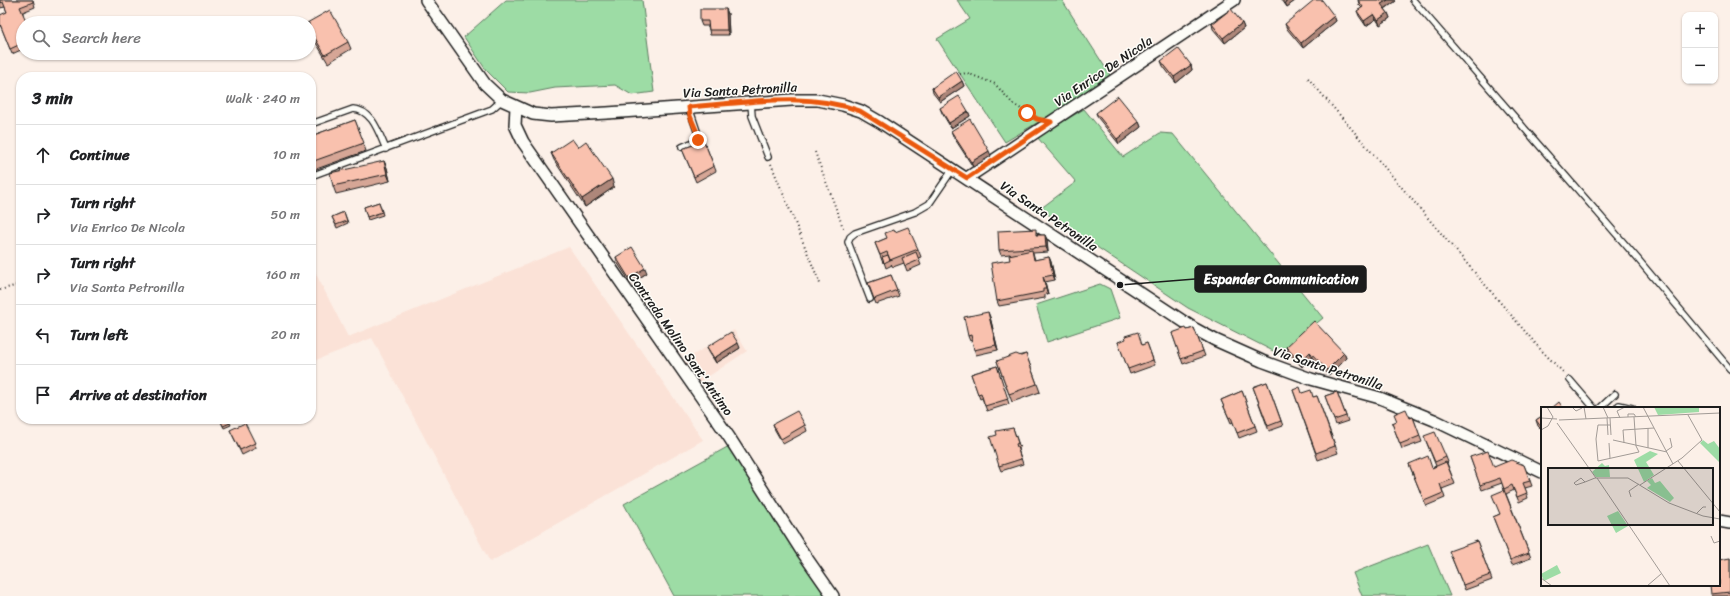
<!DOCTYPE html>
<meta charset="utf-8">
<style>
body{margin:0;font-family:Sriracha,sans-serif;background:#f6f6f6;color:#202124}
.controls{position:absolute;right:12px;top:12px;display:grid;overflow:hidden;border-radius:8px;box-shadow:0 1px 3px #0004}
.controls button{width:36px;height:36px;display:grid;place-items:center;padding:0;border:0;border-bottom:1px solid #e0e0e0;background:#fff;color:#202124;font:20px sans-serif}
.stop{position:absolute;width:12px;height:12px;margin:-9px;border:3px solid #ea580c;border-radius:50%;background:#fff}
.stop.end{background:#ea580c;border-color:#fff;box-shadow:0 1px 4px #0008}
.list{margin:0;padding:0;list-style:none}
h2{display:flex;justify-content:space-between;align-items:center;height:52px;margin:0;padding:0 16px;font-size:17px}
h2 small{font-size:13px;font-weight:400;color:#757577}
.list li{display:grid;grid-template-columns:26px 1fr auto;gap:12px;align-items:center;box-sizing:border-box;height:60px;padding:0 16px;border-top:1px solid #e0e0e0}
.list b{display:block;font-size:15px;white-space:nowrap}
.list p{margin:0;font-size:13px;white-space:nowrap;color:#757577}
.list em{font-size:13px;font-style:normal;color:#757577}
.icon{flex:none;width:22px;height:22px;fill:none;stroke:currentColor;stroke-width:2;stroke-linecap:round;stroke-linejoin:round}
.map{position:relative;flex:none;width:1730px;height:596px;overflow:hidden}
.search{position:absolute;background:#fff;box-shadow:0 1px 3px #0004;left:16px;top:16px;width:300px;height:44px;display:flex;align-items:center;gap:10px;box-sizing:border-box;padding:0 14px;border-radius:22px;color:#757577;font-size:15px}
.panel{position:absolute;background:#fff;box-shadow:0 1px 3px #0004;left:16px;top:72px;width:300px;height:352px;border-radius:16px}
.map>svg:first-child{display:block}
.built{fill:#fbe2d7}
.green{fill:#9ddca5;stroke:#5c7c60}
.lines{fill:none;stroke-linecap:round;stroke-linejoin:round}
.service-casing{stroke:#1c1c1c;stroke-width:8}
.minor-casing{stroke:#1c1c1c;stroke-width:14}
.path{stroke:#1c1c1c;stroke-width:2;stroke-dasharray:1 3;stroke-linecap:butt}
.service{stroke:#fdfcf7;stroke-width:5.5}
.minor{stroke:#fdfcf7;stroke-width:11}
.wall{fill:#d6a696;stroke:#1c1c1c}
.shaded-wall{fill:#ae877a;stroke:#1c1c1c}
.building{fill:#f9c1ae;stroke:#1c1c1c}
.route{stroke:#ea580c;stroke-width:5}
.labels{text-anchor:middle;dominant-baseline:central;stroke-width:3;stroke-linejoin:round;paint-order:stroke}
.street-label{font-size:13px;fill:#1c1c1c;stroke:#fdfcf7}
.inset-road{fill:none;stroke:#a29b96;stroke-width:1}
.view{fill:#1c1c1c;fill-opacity:0.15;stroke:#1c1c1c;stroke-width:2}
.inset-edge{fill:none;stroke:#1c1c1c;stroke-width:2}
.leader{fill:none;stroke:#1c1c1c;stroke-width:1.5}
.callout-dot{fill:#1c1c1c;stroke:#fdfcf7;stroke-width:1.5}
.callout{fill:#1c1c1c;stroke:#1c1c1c;stroke-width:1.5}
.callout-label{font-size:14px;text-anchor:middle;font-weight:bold;fill:#fff}
</style>
<div class="map">
<svg width="1730" height="596" viewBox="0 0 1730 596">
<rect width="100%" height="100%" fill="#fcf0e8"/>
<filter id="ink" filterUnits="userSpaceOnUse"><feTurbulence type="fractalNoise" baseFrequency=".025" numOctaves="2"/><feDisplacementMap in="SourceGraphic" scale="8" xChannelSelector="R" yChannelSelector="G"/><feConvolveMatrix kernelMatrix="1 2 1 2 8 2 1 2 1" color-interpolation-filters="sRGB"/></filter>
<g filter="url(#ink)">
<path class="built" d="M569,247L703,440L490,562L372,338L311,362V264L348,337Z
M734,330L747,351L697,384L682,362Z"/>
<path class="green" d="M506,0H642L654,92L632,95L615,85L555,88L530,93L508,92L486,70L464,37Z
M957,0H1062L1112,78L1005,142L937,39L970,19Z
M1084,109L1123,157L1160,133L1173,134L1323,318L1279,354L1188,308L1040,209L1076,182L1037,137Z
M1100,284L1110,289L1120,318L1047,342L1036,305Z
M731,445L828,596H674L624,504Z
M1428,544L1450,596H1362L1353,573Z"/>
<g class="lines">
<defs>
<path id="service" d="M1413,0L1637,258L1730,369
M751,103L752,116L768,157
M311,124L353,109C373,110 379,134 386,149
M682,147L698,140L699,137L689,107
M311,176L492,109L502,100
M870,299L848,242L850,237L855,233L915,212L929,204L953,169
M1570,380L1594,408
M1600,408L1615,394
M1617,408L1619,405L1632,408"/>
<path id="minor" d="M426,0L485,84L502,100L533,114L551,116L607,113L792,100H818L843,105L861,111L880,122L1195,329L1215,340L1262,361L1311,379L1380,398L1434,420L1542,472
M516,107L515,125L523,142L729,437L801,550L833,596
M967,178L1234,0
M1719,521L1730,523"/>
</defs>
<use href="#service" class="service-casing"/>
<use href="#minor" class="minor-casing"/>
<path class="path" d="M956,75L967,73L995,84L1013,104L1036,118
M1308,78L1541,350L1565,374
M815,152L844,230
M771,164L821,286
M0,290L21,284"/>
<use href="#service" class="service"/>
<use href="#minor" class="minor"/>
</g>
<path class="wall" d="M0,0H33L35,7L23,12V49L12,54L0,24L7,12L5,7L0,8Z
M1282,0H1296L1287,7Z
M1358,0H1395L1396,1L1385,9L1388,13L1390,18L1380,25L1376,19L1366,26L1359,16L1357,11L1362,8L1359,5Z
M726,9L728,14L729,35H710L709,30L708,26H702L700,21Z
M1334,16L1336,21L1303,48L1287,29L1285,24Z
M309,23L348,42L351,49L328,63L309,31Z
M1242,23L1244,28L1225,43L1213,29L1212,24Z
M1161,61L1191,65L1192,70L1176,83L1163,66Z
M962,81L964,86L940,102L933,93L932,88Z
M940,108L968,111L970,116L951,128L942,113Z
M1096,113L1139,122L1141,127L1119,144L1098,118Z
M355,120L366,151L311,171V136Z
M951,131L991,156L973,167L953,136Z
M704,141L716,171L696,182L682,149Z
M578,147L614,187L585,207L554,160L551,153Z
M384,161L387,168L390,181L336,194L333,186Z
M379,202L383,215L368,220L364,207Z
M344,212L348,223L337,228L332,217Z
M895,232L918,249L921,257L918,258L921,265L907,271L904,263L893,267L891,264L892,265L886,268L884,262L883,263L875,243L887,238Z
M1038,234V235H1045L1047,240L1048,252L1033,253L1035,260L1049,257L1051,262L1055,280L1045,282L1048,294H1045V298L999,306L997,301L1010,260V254L1001,255L999,250Z
M616,257L647,273L631,283L617,262Z
M891,275L899,296L876,304L868,283Z
M990,317L998,350L976,355L972,340L970,341L968,336Z
M1194,328L1205,356L1183,364L1172,333L1187,330Z
M1118,342L1142,345L1147,343L1155,365L1130,374Z
M707,347L740,348L716,363L709,352Z
M1286,347L1344,353L1346,358L1329,375L1312,357L1302,367L1288,352Z
M1026,354L1040,392L1012,402L997,361Z
M997,366L1009,404L987,411L982,398L980,399L971,374Z
M1267,382L1283,426L1269,431L1253,387Z
M1293,390L1313,397L1317,396L1338,453L1318,460Z
M1242,391L1257,431L1239,438L1233,422L1231,423L1221,400Z
M1337,392L1348,421L1336,425L1325,396Z
M1542,416V430L1538,426L1536,420Z
M1413,417L1422,442L1402,449L1392,423Z
M220,419H228L231,425L224,428Z
M773,424L805,425L807,431L783,444L775,430Z
M1013,428L1020,448L1018,449L1023,464L1001,471L999,466L997,435Z
M230,430L255,443L256,448L242,455Z
M1426,441L1446,457L1448,462L1447,463L1455,484L1442,489L1445,498L1426,506L1409,464L1432,468L1436,466Z
M1470,457L1494,467L1524,465L1532,486L1525,488L1528,498L1519,502L1514,490L1506,494L1531,558L1512,565L1493,517L1500,514L1504,490L1502,483L1482,490Z
M1477,541L1492,580L1465,590L1451,556Z
M1730,558V596H1712L1711,594Z"/>
<path class="shaded-wall" d="M1288,0H1296L1287,7L1285,2Z
M1388,0H1395L1396,1L1383,10L1381,4Z
M726,9L728,14L729,35L727,30Z
M1388,13L1390,18L1380,25L1378,20Z
M1374,14L1376,19L1366,26L1364,21Z
M1334,16L1336,21L1303,48L1301,43Z
M1242,23L1244,28L1225,43L1223,38Z
M1191,65L1192,70L1176,83L1174,77Z
M962,81L964,86L940,102L938,97Z
M968,111L970,116L951,128L949,123Z
M1139,122L1141,127L1119,144L1117,139Z
M989,151L991,156L973,167L971,162Z
M384,161L387,168L390,181L387,174Z
M612,179L614,187L585,207L582,199Z
M1045,235L1047,240L1048,252L1046,247Z
M1049,257L1051,262L1055,280L1053,275Z
M645,268L647,273L631,283L629,278Z
M1043,277L1045,282L1048,294L1046,289Z
M988,312L990,317L998,350L996,345Z
M738,343L740,348L716,363L714,358Z
M1310,352L1312,357L1302,367L1300,362Z
M1344,353L1346,358L1329,375L1327,370Z"/>
<path class="building" d="M0,0H33V2L20,7L27,23H23V43L10,49L0,24V15L7,12L3,2L0,3Z
M1314,0H1322L1334,16L1301,43L1285,24Z
M1358,0H1388L1381,4L1388,13L1378,20L1374,14L1364,21L1357,11L1363,7Z
M700,9H726L727,30H709L708,21H700Z
M1231,9L1242,23L1223,38L1212,24Z
M330,10L348,42L325,55L309,28V23H307Z
M1178,48L1191,65L1174,77L1161,61Z
M956,71L962,81L938,97L932,88Z
M959,96L968,111L949,123L940,108Z
M1118,96L1139,122L1117,139L1096,113Z
M970,119L989,151L971,162L951,131Z
M355,120L364,143L311,162V136Z
M572,139L578,147L586,141L612,179L582,199L551,153Z
M704,141L714,166L694,177L682,149Z
M384,161L387,174L333,186L330,173Z
M379,202L382,212L367,217L364,207Z
M344,212L347,221L336,225L332,217Z
M908,227L918,249L890,260L887,252L880,255L875,243L887,238L885,233L894,230L895,232Z
M1036,229V235H1045L1046,247L999,250L998,231Z
M632,247L645,268L629,278L616,257Z
M1032,250L1034,260L1049,257L1053,275L1043,277L1046,289H1043V292L997,301L991,263L1010,260L1009,255Z
M916,252L919,260L905,266L902,258Z
M888,255L890,260L884,263L882,257Z
M891,275L897,290L874,299L868,283Z
M988,312L996,345L974,350L971,335L968,336L964,317Z
M1314,321L1344,353L1327,370L1310,352L1300,362L1286,347Z
M1186,328L1187,330L1194,328L1203,351L1181,359L1172,333Z
M731,332L738,343L714,358L707,347Z
M1138,332L1142,345L1147,343L1153,360L1128,369L1118,342L1126,339L1125,336Z
M1016,354L1021,356L1026,354L1037,384L1009,394L997,361Z
M997,366L1008,399L985,406L981,393L978,394L971,374Z
M1267,382L1281,421L1268,426L1253,387Z
M1300,387L1302,393L1311,390L1313,397L1317,396L1335,446L1316,453L1293,390Z
M1242,391L1255,426L1237,433L1231,417L1229,418L1221,400Z
M1337,392L1346,416L1334,420L1325,396Z
M1559,402L1563,408H1552Z
M1406,409L1410,418L1413,417L1420,436L1400,444L1392,423L1397,421L1394,414Z
M797,411L805,425L781,439L773,424Z
M1542,416V428L1536,420Z
M220,419H228L230,423L223,426Z
M245,423L255,443L240,450L230,430Z
M1013,428L1018,443L1016,444L1021,459L999,466L990,437L997,435L996,431Z
M1435,432L1446,457L1435,462L1424,436Z
M1488,451L1494,467L1511,460L1524,465L1530,481L1523,483L1527,493L1517,497L1512,485L1504,489L1500,478L1480,485L1470,457Z
M1428,456L1432,468L1446,462L1453,479L1440,484L1443,493L1424,501L1409,464Z
M1504,490L1529,553L1510,560L1493,517L1500,514L1492,495Z
M1477,541L1490,575L1463,585L1449,551Z
M1730,558V592L1711,594L1710,585H1719V560Z"/>
</g>
<g class="lines" filter="url(#ink)">
<path class="route" d="M698,140L699,137L690,116L689,107C745,103 806,91 860,111L967,178L1051,122L1037,119L1027,113"/>
</g>
<g class="labels">
<g class="street-label">
<text transform="translate(1103 71) rotate(-34)">Via Enrico De Nicola</text>
<text transform="translate(740 90) rotate(-3)">Via Santa Petronilla</text>
<text transform="translate(1049 216) rotate(34)">Via Santa Petronilla</text>
<text transform="translate(681 344) rotate(55)">Contrada Molino Sant'Antimo</text>
<text transform="translate(1328 368) rotate(18)">Via Santa Petronilla</text>
</g>
</g>
<g transform="translate(1541 407)">
<rect width="179" height="179" fill="#fcf0e8"/>
<path d="M113,0H158V5L117,8ZM162,33L167,37L173,34L179,42V56L159,36ZM109,44L117,47L105,55L113,68L103,75L93,53ZM61,56L64,59L68,58L69,70H55L51,65ZM111,71L114,76L119,74L133,91L129,95L106,81L110,78L106,74ZM77,104L87,119L75,126L66,109ZM16,158L20,166L3,174L0,167Z" fill="#9ddca5"/>
<path class="inset-road" d="M31,0L35,4L41,1M43,0L45,12M62,0L67,11M102,0L132,57M87,10V7H93L95,10M0,11L16,12M66,11L67,28M69,11L70,28M79,11L76,4L84,0M18,13L179,6M16,16L55,71H87L128,96L162,109L179,112M69,18H57L55,32L57,54L98,45L95,39L93,10M107,21V41M0,23L7,19L12,10L6,0M72,33L126,45M68,36L69,51M83,36L82,23L113,21M125,44L131,40L129,31M137,54L179,105M56,71L129,179M44,75L40,71L33,76L35,78L44,75L54,71H55M99,78L141,51L161,33L147,8M90,90L88,84L98,77M155,107L162,100H165M179,116V134M170,129L173,136L179,134M0,171L11,179M106,179L120,167"/>
<path class="view" d="M7,61H172V118H7Z"/>
<rect width="179" height="179" class="inset-edge"/>
</g>
<path class="leader" d="M1120 285L1195 279"/>
<circle class="callout-dot" cx="1120" cy="285" r="4"/>
<rect class="callout" x="1195" y="266" width="171" height="26" rx="4"/>
<g class="callout-label">
<text x="1281" y="284">Espander Communication</text>
</g>
</svg>
<div class="controls">
<button>+</button>
<button>−</button>
</div>
<div class="stop" style="left:1027px;top:113px"></div>
<div class="stop end" style="left:698px;top:140px"></div>
<div class="search"><svg class="icon" aria-label="search" viewBox="0 0 24 24"><circle cx="10" cy="10" r="6"/><path d="M15 15l6 6"/></svg>Search here</div>
<section class="panel">
<h2>3 min<small>Walk · 240 m</small></h2>
<ul class="list">
<li><svg class="icon" aria-label="ahead" viewBox="0 0 24 24"><path d="M12 20V5M6 11l6-6 6 6"/></svg><div><b>Continue</b></div><em>10 m</em></li>
<li><svg class="icon" aria-label="right" viewBox="0 0 24 24"><path d="M7 20v-9h11M14 6l5 5-5 5"/></svg><div><b>Turn right</b><p>Via Enrico De Nicola</p></div><em>50 m</em></li>
<li><svg class="icon" aria-label="right" viewBox="0 0 24 24"><path d="M7 20v-9h11M14 6l5 5-5 5"/></svg><div><b>Turn right</b><p>Via Santa Petronilla</p></div><em>160 m</em></li>
<li><svg class="icon" aria-label="left" viewBox="0 0 24 24"><path d="M17 20v-9H6M10 6l-5 5 5 5"/></svg><div><b>Turn left</b></div><em>20 m</em></li>
<li><svg class="icon" aria-label="arrive" viewBox="0 0 24 24"><path d="M6 21V4h12l-3 4 3 4H6"/></svg><div><b>Arrive at destination</b></div></li>
</ul>
</section>
</div>
